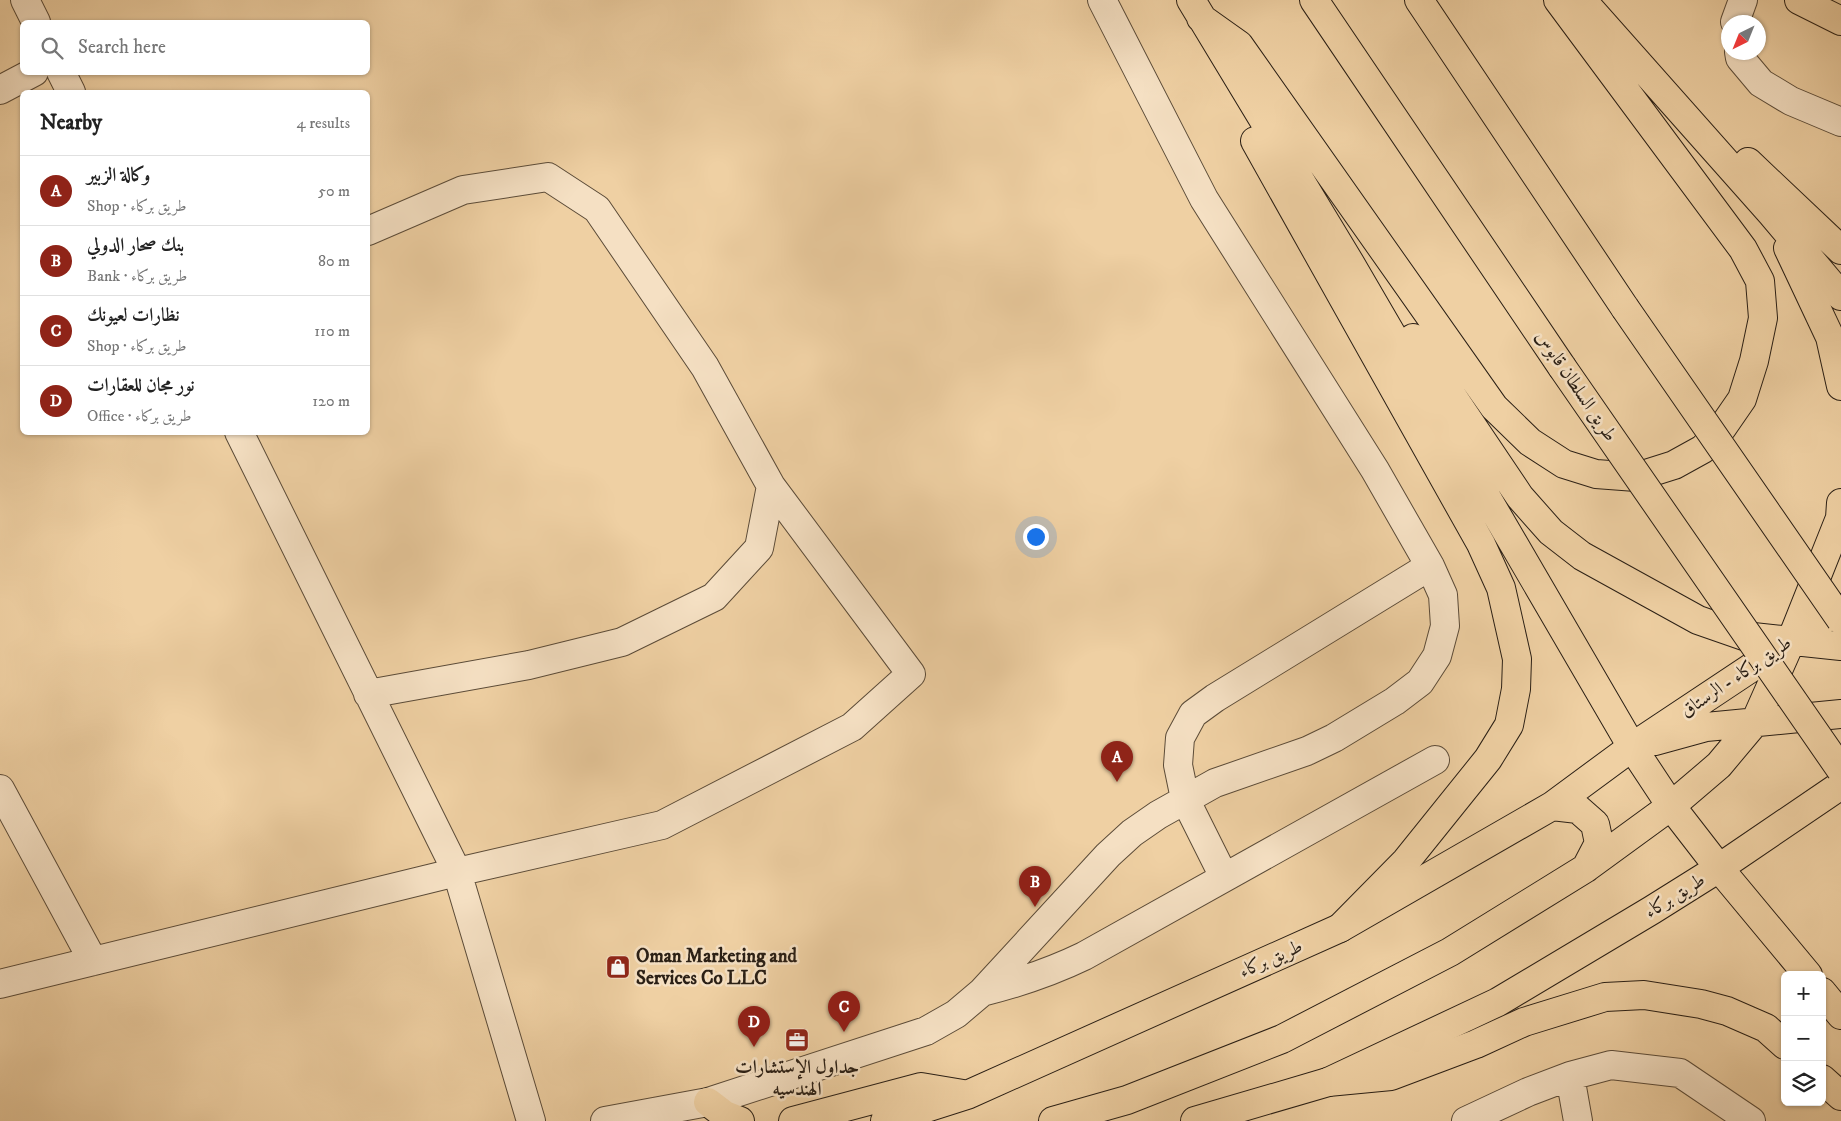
<!DOCTYPE html>
<meta charset="utf-8">
<style>
body{margin:0;font-family:"IM FELL DW Pica",Amiri,serif;background:#f6f6f6;color:#222}
.controls{position:absolute;right:15px;bottom:15px;display:grid;overflow:hidden;border-radius:8px;box-shadow:0 1px 4px #0004}
.controls button{width:45px;height:45px;display:grid;place-items:center;padding:0;border:0;border-bottom:1px solid #e0e0e0;background:#fff;color:#222;font:25px sans-serif}
.compass{position:absolute;left:1721px;top:15px;width:45px;height:45px;border-radius:50%;background:#fff;box-shadow:0 1px 4px #0004;rotate:223deg}
.you{position:absolute;left:1035px;top:536px;width:18px;height:18px;margin:-12px;border:4px solid #fff;border-radius:50%;background:#1a73e8;box-shadow:0 0 0 8px #1a73e833}
.badge{display:grid;place-items:center;width:32px;height:32px;border-radius:50%;background:#8f2418;color:#fff;font-size:16px;font-weight:700}
.pin{position:absolute;translate:-50% -41px;filter:drop-shadow(0 1px 2px #0008)}
.pin::after{content:'';position:absolute;top:26px;width:18px;height:15px;background:inherit;clip-path:polygon(0 0,100% 0,50% 100%)}
.list{margin:0;padding:0;list-style:none}
h2{display:flex;justify-content:space-between;align-items:center;height:65px;margin:0;padding:0 20px;font-size:21px}
h2 small{font-size:16px;font-weight:400;color:#767676}
.list li{display:grid;grid-template-columns:32px 1fr auto;gap:15px;align-items:center;box-sizing:border-box;height:70px;padding:0 20px;border-top:1px solid #e0e0e0}
.list b{display:block;font-size:19px;white-space:nowrap}
.list p{margin:0;font-size:16px;white-space:nowrap;color:#767676}
.list em{font-size:16px;font-style:normal;color:#767676}
.icon{flex:none;width:28px;height:28px;fill:none;stroke:currentColor;stroke-width:2;stroke-linecap:round;stroke-linejoin:round}
.map{position:relative;flex:none;width:1841px;height:1121px;overflow:hidden}
.search{position:absolute;background:#fff;box-shadow:0 1px 4px #0004;left:20px;top:20px;width:350px;height:55px;display:flex;align-items:center;gap:12px;box-sizing:border-box;padding:0 18px;border-radius:8px;color:#767676;font-size:19px}
.panel{position:absolute;background:#fff;box-shadow:0 1px 4px #0004;left:20px;top:90px;width:350px;height:345px;border-radius:8px}
.map>svg:first-child{display:block}
.lines{fill:none;stroke-linecap:round;stroke-linejoin:round}
.minor-casing{stroke:#5b4b38;stroke-width:30}
.major-casing{stroke:#2a1f15;stroke-width:30}
.highway-casing{stroke:#2a1f15;stroke-width:30}
.minor{stroke:#f5e0c3;stroke-width:28}
.major{stroke:#efd0a3;stroke-width:28}
.highway{stroke:#efd0a3;stroke-width:28}
.highway-bridge-casing{stroke:#2a1f15;stroke-width:30;stroke-linecap:butt}
.highway-bridge{stroke:#efd0a3;stroke-width:28}
.labels{text-anchor:middle;dominant-baseline:central;stroke-width:5;stroke-linejoin:round;paint-order:stroke}
.street-label{font-size:19px;fill:#2a1f15;stroke:#f5e0c3}
.poi-label{font-size:19px;font-weight:bold;fill:#2a1f15;stroke:#f5e0c3;text-anchor:start}
</style>
<div class="map">
<svg width="1841" height="1121" viewBox="0 0 1841 1121">
<rect width="100%" height="100%" fill="#efd0a3"/>
<filter id="stains"><feTurbulence type="fractalNoise" baseFrequency=".004" numOctaves="4"/><feColorMatrix values="0 0 0 0 .2 0 0 0 0 .09 0 0 0 0 .02 0 0 0 .5 -.17"/></filter>
<radialGradient id="worn" r=".72"><stop offset=".6" stop-color="#630" stop-opacity="0"/><stop offset="1" stop-color="#630" stop-opacity=".3"/></radialGradient>
<g class="lines">
<defs>
<path id="minor" d="M25,0L36,22
M1735,22L1743,0
M1739,52L1740,58L1761,83L1791,101L1841,122
M61,72L71,92
M0,90L34,72
M368,231L463,190L548,177L597,209L705,367L771,486L759,548L714,597L622,642L529,665L368,694
M239,432L457,872L531,1121
M0,789L93,961
M1224,877L1185,799L1178,765L1180,738L1193,714L1215,698L1430,566
M0,984L457,872L662,825L852,727L911,674L771,486
M982,992C1018,983 1051,972 1084,956L1435,760
M1570,1076L1578,1121
M605,1121L708,1102L926,1031L956,1014L982,992L1108,855L1132,833L1158,815L1215,783L1307,751L1334,738L1395,701L1420,682L1437,656L1445,626L1443,595L1430,566L1375,470L1204,199L1102,0
M1466,1121L1528,1092L1570,1076L1611,1065L1680,1073L1751,1121"/>
<path id="major" d="M1799,0L1841,21
M1552,806L1578,809L1595,824L1599,843L1586,868
M708,1102L725,1115L740,1121
M793,1121L921,1087L963,1094
M885,1121L967,1095L1340,928L1552,806L1632,747
M1053,1121L1127,1100L1282,1039L1450,952L1586,868L1671,806
M1195,1121L1328,1082L1498,1002L1652,910L1719,868"/>
<path id="highway" d="M1191,0L1350,263L1632,747L1671,806L1719,868L1808,975
M1314,0L1562,367
M1419,0L1625,308
M1582,0L1772,214L1841,296
M1201,18L1239,45L1494,407L1530,442L1564,464L1596,474L1636,477L1674,465L1703,449L1722,428L1742,399L1754,361L1763,318L1760,281L1743,249L1558,0
M1255,141L1481,544L1501,588L1517,659L1516,689L1509,725L1488,759L1406,861L1340,928
M1748,162L1841,250
M1788,248L1830,337L1841,386
M1413,338L1520,497L1551,532L1582,556L1698,620L1744,636L1841,646
M1655,741L1706,727L1841,714
M1632,747L1841,608
M1671,806L1719,765L1755,722L1791,641L1840,518L1841,503
M1719,868L1841,785
M1822,992L1841,1015
M1822,1079L1841,1096
M1328,1082L1391,1076L1476,1044L1524,1022L1605,997L1644,995L1701,1004L1727,1011L1766,1028L1785,1045"/>
</defs>
<use href="#minor" class="minor-casing"/>
<use href="#major" class="major-casing"/>
<use href="#highway" class="highway-casing"/>
<use href="#minor" class="minor"/>
<use href="#major" class="major"/>
<use href="#highway" class="highway"/>
<defs>
<path id="highway-bridge" d="M1625,308L1841,620
M1562,367L1841,770"/>
</defs>
<use href="#highway-bridge" class="highway-bridge-casing"/>
<use href="#highway-bridge" class="highway-bridge"/>
</g>
<defs>
<symbol id="shop-square" viewBox="-11 -11 22 22"><rect x="-9" y="-9" width="18" height="18" rx="4" fill="#8f2418" stroke="#f5e0c3"/><path d="M-5-2.5h2.3a2.7 3.5 0 0 1 5.4 0H5L5.5 6h-11ZM-1.5-2.5h3a1.5 2.3 0 0 0-3 0Z" fill="#fff"/></symbol>
<symbol id="office-square" viewBox="-11 -11 22 22"><rect x="-9" y="-9" width="18" height="18" rx="4" fill="#8f2418" stroke="#f5e0c3"/><path d="M-6-3h4V-5.5h4V-3h4V5H-6ZM-1-4.5V-3h2v-1.5ZM-6 0V1H6V0Z" fill="#fff"/></symbol>
</defs>
<g fill-rule="evenodd">
<use href="#shop-square" x="604" y="953" width="28" height="28"/>
<use href="#office-square" x="783" y="1026" width="28" height="28"/>
</g>
<g class="labels">
<g class="street-label">
<text transform="translate(1576 386) rotate(56)">طريق السلطان قابوس</text>
<text transform="translate(1736 677) rotate(-34)">طريق بركاء - الرستاق</text>
<text transform="translate(1675 896) rotate(-32)">طريق بركاء</text>
<text transform="translate(1271 959) rotate(-24)">طريق بركاء</text>
</g>
<g class="poi-label">
<text x="636" y="956">Oman Marketing and<tspan x="636" dy="22">Services Co LLC</tspan></text>
<text x="797" y="1067" text-anchor="middle">جداول الإستشارات<tspan x="797" dy="22">الهندسيه</tspan></text>
</g>
</g>
<rect width="100%" height="100%" filter="url(#stains)"/>
<rect width="100%" height="100%" fill="url(#worn)"/>
</svg>
<div class="controls">
<button>+</button>
<button>−</button>
<button><svg class="icon" aria-label="layers" viewBox="0 0 24 24"><path d="M12 4l9 5-9 5-9-5zM3 14l9 5 9-5"/></svg></button>
</div>
<svg class="compass" viewBox="-18 -18 36 36"><path d="M0-13l5 13h-10z" fill="#e53935"/><path d="M0 13l5-13h-10z" fill="#767676"/></svg>
<div class="you"></div>
<div class="pin badge" style="left:1117px;top:782px">A</div>
<div class="pin badge" style="left:1035px;top:907px">B</div>
<div class="pin badge" style="left:844px;top:1032px">C</div>
<div class="pin badge" style="left:754px;top:1047px">D</div>
<div class="search"><svg class="icon" aria-label="search" viewBox="0 0 24 24"><circle cx="10" cy="10" r="6"/><path d="M15 15l6 6"/></svg>Search here</div>
<section class="panel">
<h2>Nearby<small>4 results</small></h2>
<ul class="list">
<li><span class="badge">A</span><div><b>وكالة الزبير</b><p>Shop · طريق بركاء</p></div><em>50 m</em></li>
<li><span class="badge">B</span><div><b>بنك صحار الدولي</b><p>Bank · طريق بركاء</p></div><em>80 m</em></li>
<li><span class="badge">C</span><div><b>نظارات لعيونك</b><p>Shop · طريق بركاء</p></div><em>110 m</em></li>
<li><span class="badge">D</span><div><b>نور مجان للعقارات</b><p>Office · طريق بركاء</p></div><em>120 m</em></li>
</ul>
</section>
</div>
